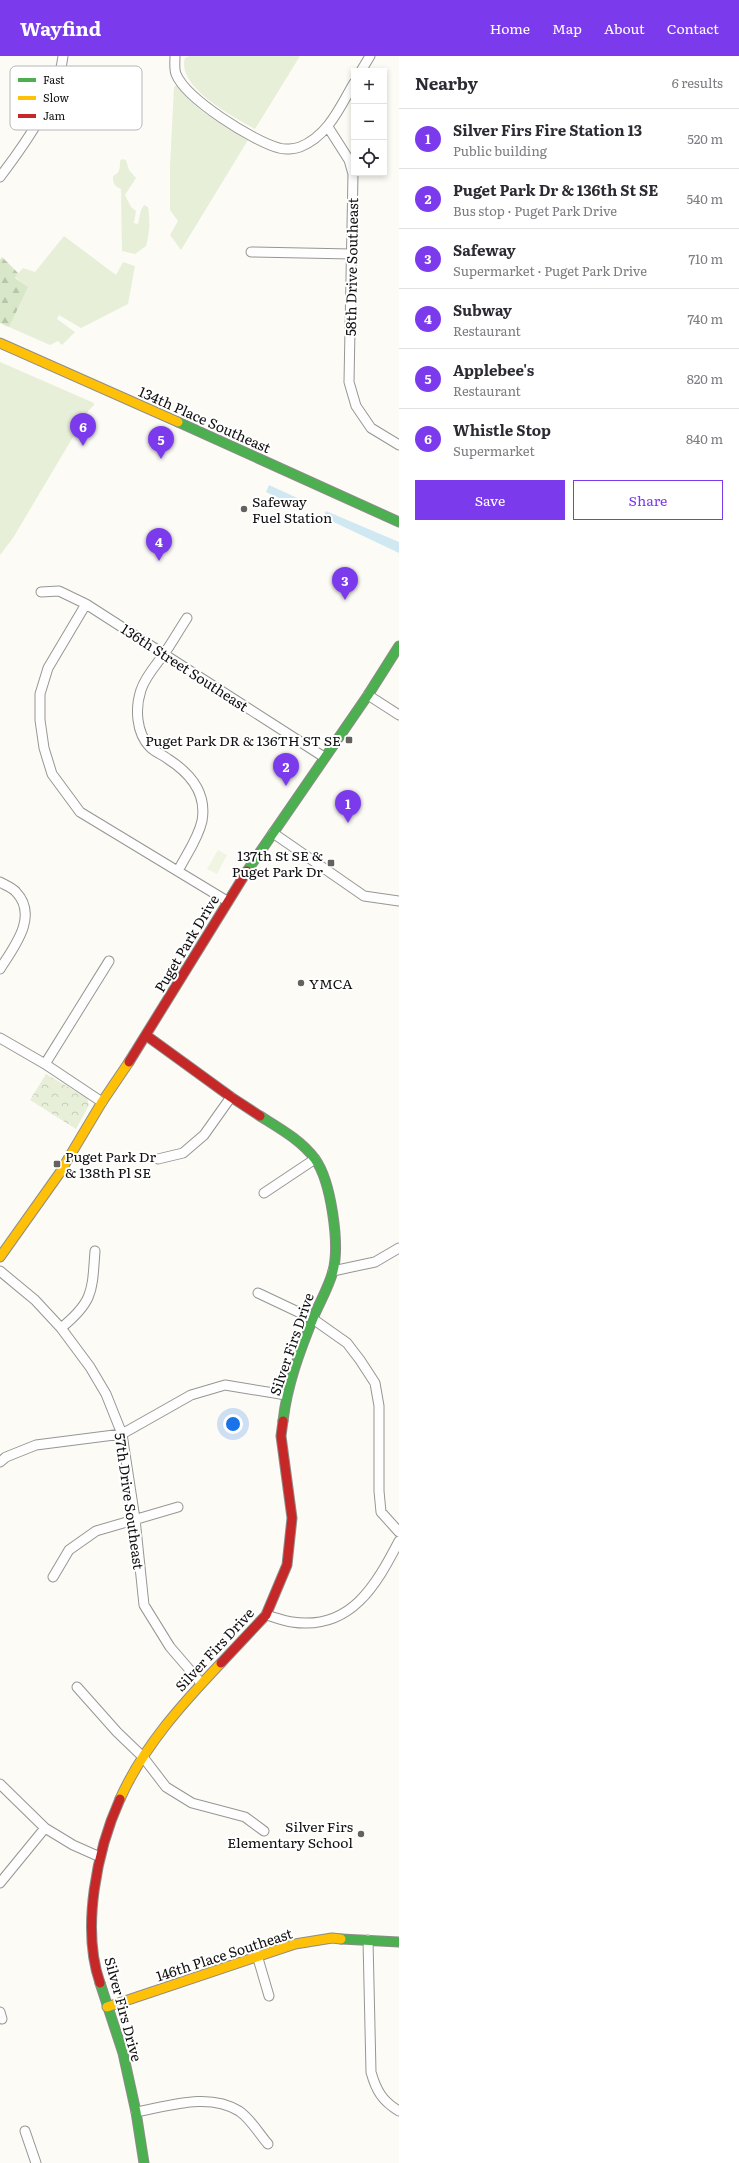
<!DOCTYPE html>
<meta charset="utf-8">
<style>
body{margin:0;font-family:Literata,serif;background:#f7f7f7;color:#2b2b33}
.controls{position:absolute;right:12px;top:12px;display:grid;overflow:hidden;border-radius:0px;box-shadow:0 2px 6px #0003}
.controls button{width:36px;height:36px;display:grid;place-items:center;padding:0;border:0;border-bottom:1px solid #e1e1e2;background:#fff;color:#2b2b33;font:20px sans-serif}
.you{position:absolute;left:233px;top:1368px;width:14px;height:14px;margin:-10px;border:3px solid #fff;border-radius:50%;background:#1a73e8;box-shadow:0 0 0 6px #1a73e833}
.badge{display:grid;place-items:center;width:26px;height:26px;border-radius:50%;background:#7c3aed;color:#fff;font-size:13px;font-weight:700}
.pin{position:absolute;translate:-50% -33px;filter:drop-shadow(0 1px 2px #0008)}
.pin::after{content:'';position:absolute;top:21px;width:14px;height:12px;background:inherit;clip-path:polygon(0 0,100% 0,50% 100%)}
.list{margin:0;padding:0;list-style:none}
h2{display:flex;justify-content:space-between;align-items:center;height:52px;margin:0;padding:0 16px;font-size:17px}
h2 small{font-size:13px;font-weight:400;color:#7c7c81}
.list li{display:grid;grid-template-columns:26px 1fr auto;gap:12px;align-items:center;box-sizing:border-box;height:60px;padding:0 16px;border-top:1px solid #e1e1e2}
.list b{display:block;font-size:15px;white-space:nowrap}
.list p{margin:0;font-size:13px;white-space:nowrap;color:#7c7c81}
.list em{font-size:13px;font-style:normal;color:#7c7c81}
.actions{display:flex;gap:8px;padding:12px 16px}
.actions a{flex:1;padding:9px 0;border:1px solid #7c3aed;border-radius:0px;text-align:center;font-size:14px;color:#7c3aed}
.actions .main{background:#7c3aed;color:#fff}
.icon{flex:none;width:22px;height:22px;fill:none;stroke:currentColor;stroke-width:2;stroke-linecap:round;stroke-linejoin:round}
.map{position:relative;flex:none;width:399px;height:2107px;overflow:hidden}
header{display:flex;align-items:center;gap:24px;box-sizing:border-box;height:56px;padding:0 20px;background:#7c3aed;color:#fff}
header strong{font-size:19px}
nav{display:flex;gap:22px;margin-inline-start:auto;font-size:14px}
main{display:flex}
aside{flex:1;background:#fff}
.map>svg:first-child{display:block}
.grass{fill:#e7efd8}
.forest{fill:url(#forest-firs)}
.park{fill:url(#park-crowns)}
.pitch{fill:#f0f4e2}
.water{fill:#d0e8f2}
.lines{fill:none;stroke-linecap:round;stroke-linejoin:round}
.street-casing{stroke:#969694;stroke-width:11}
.fast-casing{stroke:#8d8c8a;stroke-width:11}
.slow-casing{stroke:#8d8c8a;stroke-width:11}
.jam-casing{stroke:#8d8c8a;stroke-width:11}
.street{stroke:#fffefe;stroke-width:9}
.fast{stroke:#4caf50;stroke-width:9}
.slow{stroke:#ffc107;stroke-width:9}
.jam{stroke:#c62828;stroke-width:9}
.poi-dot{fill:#636260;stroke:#fff;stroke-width:1.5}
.labels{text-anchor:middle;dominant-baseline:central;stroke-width:4;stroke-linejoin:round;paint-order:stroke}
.street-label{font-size:14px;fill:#101010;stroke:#fff}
.poi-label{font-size:14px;fill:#101010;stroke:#fff;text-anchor:start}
.key{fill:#fff;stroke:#b7b7b7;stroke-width:1}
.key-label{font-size:11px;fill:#101010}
</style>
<header>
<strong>Wayfind</strong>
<nav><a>Home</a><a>Map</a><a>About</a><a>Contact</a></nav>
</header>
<main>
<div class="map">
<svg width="399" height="2107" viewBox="0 0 399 2107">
<defs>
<pattern id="forest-firs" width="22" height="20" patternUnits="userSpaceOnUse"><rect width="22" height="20" fill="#d8e7c7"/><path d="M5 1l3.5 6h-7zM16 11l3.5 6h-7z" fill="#b8c5aa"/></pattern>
<pattern id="park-crowns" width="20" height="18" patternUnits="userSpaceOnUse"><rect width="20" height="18" fill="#e7efd8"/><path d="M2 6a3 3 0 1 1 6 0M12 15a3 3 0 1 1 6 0" fill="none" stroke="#c5ccb8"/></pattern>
</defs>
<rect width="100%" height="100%" fill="#fcfbf6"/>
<path class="grass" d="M189,0H300L255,73C234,61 176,31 185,2Z
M177,29C194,54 222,69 248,84L181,194L170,179L178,165L170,154V111L174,31Z
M122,103L126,104L129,114L136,122L125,139L131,151L136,155L134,167L138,168L141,154L144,149L148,151C150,165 150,176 146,190L135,198L122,195L121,133C114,130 113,127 113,120C120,117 120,112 120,105Z
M64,180L116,219L123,206L135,210L128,248L81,272L59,259L57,263L75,276L62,289L58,285L50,289L9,271L27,231L15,221L23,212L35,216Z
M0,306L94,347V349L89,354L13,482L0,499Z"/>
<path class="forest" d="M2,201L18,217L15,222L28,231L9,271L0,267V204Z"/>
<path class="park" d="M46,1018L87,1042L89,1049L76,1073L30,1044Z"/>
<path class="pitch" d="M218,794L227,799L217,818L207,813Z"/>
<path class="water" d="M269,429L306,446L303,453L266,436Z
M326,455L399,486V497L323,461Z"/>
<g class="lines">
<defs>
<path id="street" d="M175,0C175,5 174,13 176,18C186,43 253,85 279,92C284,94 295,93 300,91C328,80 340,51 354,27
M361,15L370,0
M328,71L349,104L353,118L349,326L356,350L371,372L399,389
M0,121C25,88 58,42 63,0
M251,196L351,198
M41,536L59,535L86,548L324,701
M86,548L48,612L40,638V664L44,692L52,718L80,756L227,845
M368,639L399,659
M273,777L364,840L399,845
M178,815C186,799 198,783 202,765C207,737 190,717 168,703C163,699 155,696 150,691C136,677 135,652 141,634C145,621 156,609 164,598C172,587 179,574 187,562
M0,826C5,829 13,832 16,836C39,860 14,891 0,913
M0,982L45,1008L102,1046
M45,1008L109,905
M158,1103L183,1097L204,1079L231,1041
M264,1137L315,1103
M0,1215L35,1244L61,1272L90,1311L106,1338L122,1378L135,1463L144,1549L170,1591L201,1627
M333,1215L375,1206L399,1192
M258,1237L313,1263L347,1287L360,1304L375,1327L379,1350V1435L381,1456L399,1476
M61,1272C94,1245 92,1235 95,1195
M0,1406L6,1401L36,1389L122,1378L191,1339L225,1329L286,1339
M53,1521L69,1494L96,1475L178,1451
M266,1559C274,1561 284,1565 292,1566C351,1575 376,1529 399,1485
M77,1631L117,1676L143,1701L166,1731L192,1747L245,1761L264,1775
M0,1728L45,1772L73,1789L100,1801
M0,1827L45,1772
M368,1884L371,2016C376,2034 382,2045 399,2055
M257,1899L269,1940
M0,1956L2,1963
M136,2056C169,2050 209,2036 239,2055C251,2063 259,2078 268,2088
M25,2075L36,2107"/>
<path id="fast" d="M178,366L399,466
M247,815L368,639L399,590
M260,1060C279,1072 301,1084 315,1103C331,1125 340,1188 333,1215C329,1230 320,1246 314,1260C300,1294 287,1329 283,1365
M341,1883L399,1886
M100,1927L123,1997L136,2056L144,2107"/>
<path id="slow" d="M0,287L178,366
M0,1201L59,1118L102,1046L129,1006
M120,1743C143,1691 182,1648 221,1607
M107,1951L295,1888L332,1882L341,1883"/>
<path id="jam" d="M147,980L231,1041L260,1060
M129,1006L247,815
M221,1607L266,1559L287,1509L292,1462L281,1380L283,1365
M100,1927C81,1872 97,1794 120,1743"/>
</defs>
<use href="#street" class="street-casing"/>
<use href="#fast" class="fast-casing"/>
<use href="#slow" class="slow-casing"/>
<use href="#jam" class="jam-casing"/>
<use href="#street" class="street"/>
<use href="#fast" class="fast"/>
<use href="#slow" class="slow"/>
<use href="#jam" class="jam"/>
</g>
<g class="poi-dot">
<circle cx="244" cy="453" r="4"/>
<rect x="345" y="680" width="8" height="8" rx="2"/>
<rect x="327" y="803" width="8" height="8" rx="2"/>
<circle cx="301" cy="927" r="4"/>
<rect x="53" y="1104" width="8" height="8" rx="2"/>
<circle cx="361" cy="1778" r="4"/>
</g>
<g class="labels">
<g class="street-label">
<text transform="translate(351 211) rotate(-89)">58th Drive Southeast</text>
<text transform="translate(205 363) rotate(24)">134th Place Southeast</text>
<text transform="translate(185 611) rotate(33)">136th Street Southeast</text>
<text transform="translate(186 887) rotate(-59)">Puget Park Drive</text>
<text transform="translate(291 1288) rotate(-71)">Silver Firs Drive</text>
<text transform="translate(130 1445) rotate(82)">57th Drive Southeast</text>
<text transform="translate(214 1593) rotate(-47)">Silver Firs Drive</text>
<text transform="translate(224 1898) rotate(-18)">146th Place Southeast</text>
<text transform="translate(124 1953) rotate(75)">Silver Firs Drive</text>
</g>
<g class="poi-label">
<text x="252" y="445">Safeway<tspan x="252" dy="16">Fuel Station</tspan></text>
<text x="341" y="684" text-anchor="end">Puget Park DR &amp; 136TH ST SE</text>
<text x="323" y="799" text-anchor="end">137th St SE &amp;<tspan x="323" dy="16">Puget Park Dr</tspan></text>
<text x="309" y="927">YMCA</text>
<text x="65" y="1100">Puget Park Dr<tspan x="65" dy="16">&amp; 138th Pl SE</tspan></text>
<text x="353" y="1770" text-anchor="end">Silver Firs<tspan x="353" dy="16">Elementary School</tspan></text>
</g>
</g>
<rect x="10" y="10" width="132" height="64" rx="6" class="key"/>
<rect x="18" y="22" width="18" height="4" fill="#4caf50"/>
<rect x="18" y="40" width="18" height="4" fill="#ffc107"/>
<rect x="18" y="58" width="18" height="4" fill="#c62828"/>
<g class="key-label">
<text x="43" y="28">Fast</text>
<text x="43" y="46">Slow</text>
<text x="43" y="64">Jam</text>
</g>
</svg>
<div class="controls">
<button>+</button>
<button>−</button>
<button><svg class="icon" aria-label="locate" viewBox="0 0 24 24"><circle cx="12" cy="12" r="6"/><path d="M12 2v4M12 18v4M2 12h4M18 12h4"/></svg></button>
</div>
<div class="you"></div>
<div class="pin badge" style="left:348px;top:767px">1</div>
<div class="pin badge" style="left:286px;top:730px">2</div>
<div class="pin badge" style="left:345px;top:544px">3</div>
<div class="pin badge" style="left:159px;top:505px">4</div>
<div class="pin badge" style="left:161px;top:403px">5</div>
<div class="pin badge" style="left:83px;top:390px">6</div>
</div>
<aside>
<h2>Nearby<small>6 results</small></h2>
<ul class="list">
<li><span class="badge">1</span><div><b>Silver Firs Fire Station 13</b><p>Public building</p></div><em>520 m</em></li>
<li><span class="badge">2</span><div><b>Puget Park Dr &amp; 136th St SE</b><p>Bus stop · Puget Park Drive</p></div><em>540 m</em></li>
<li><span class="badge">3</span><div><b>Safeway</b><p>Supermarket · Puget Park Drive</p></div><em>710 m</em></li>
<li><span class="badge">4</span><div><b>Subway</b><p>Restaurant</p></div><em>740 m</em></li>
<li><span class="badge">5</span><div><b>Applebee's</b><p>Restaurant</p></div><em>820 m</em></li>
<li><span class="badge">6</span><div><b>Whistle Stop</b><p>Supermarket</p></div><em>840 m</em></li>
</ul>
<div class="actions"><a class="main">Save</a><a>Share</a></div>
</aside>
</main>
